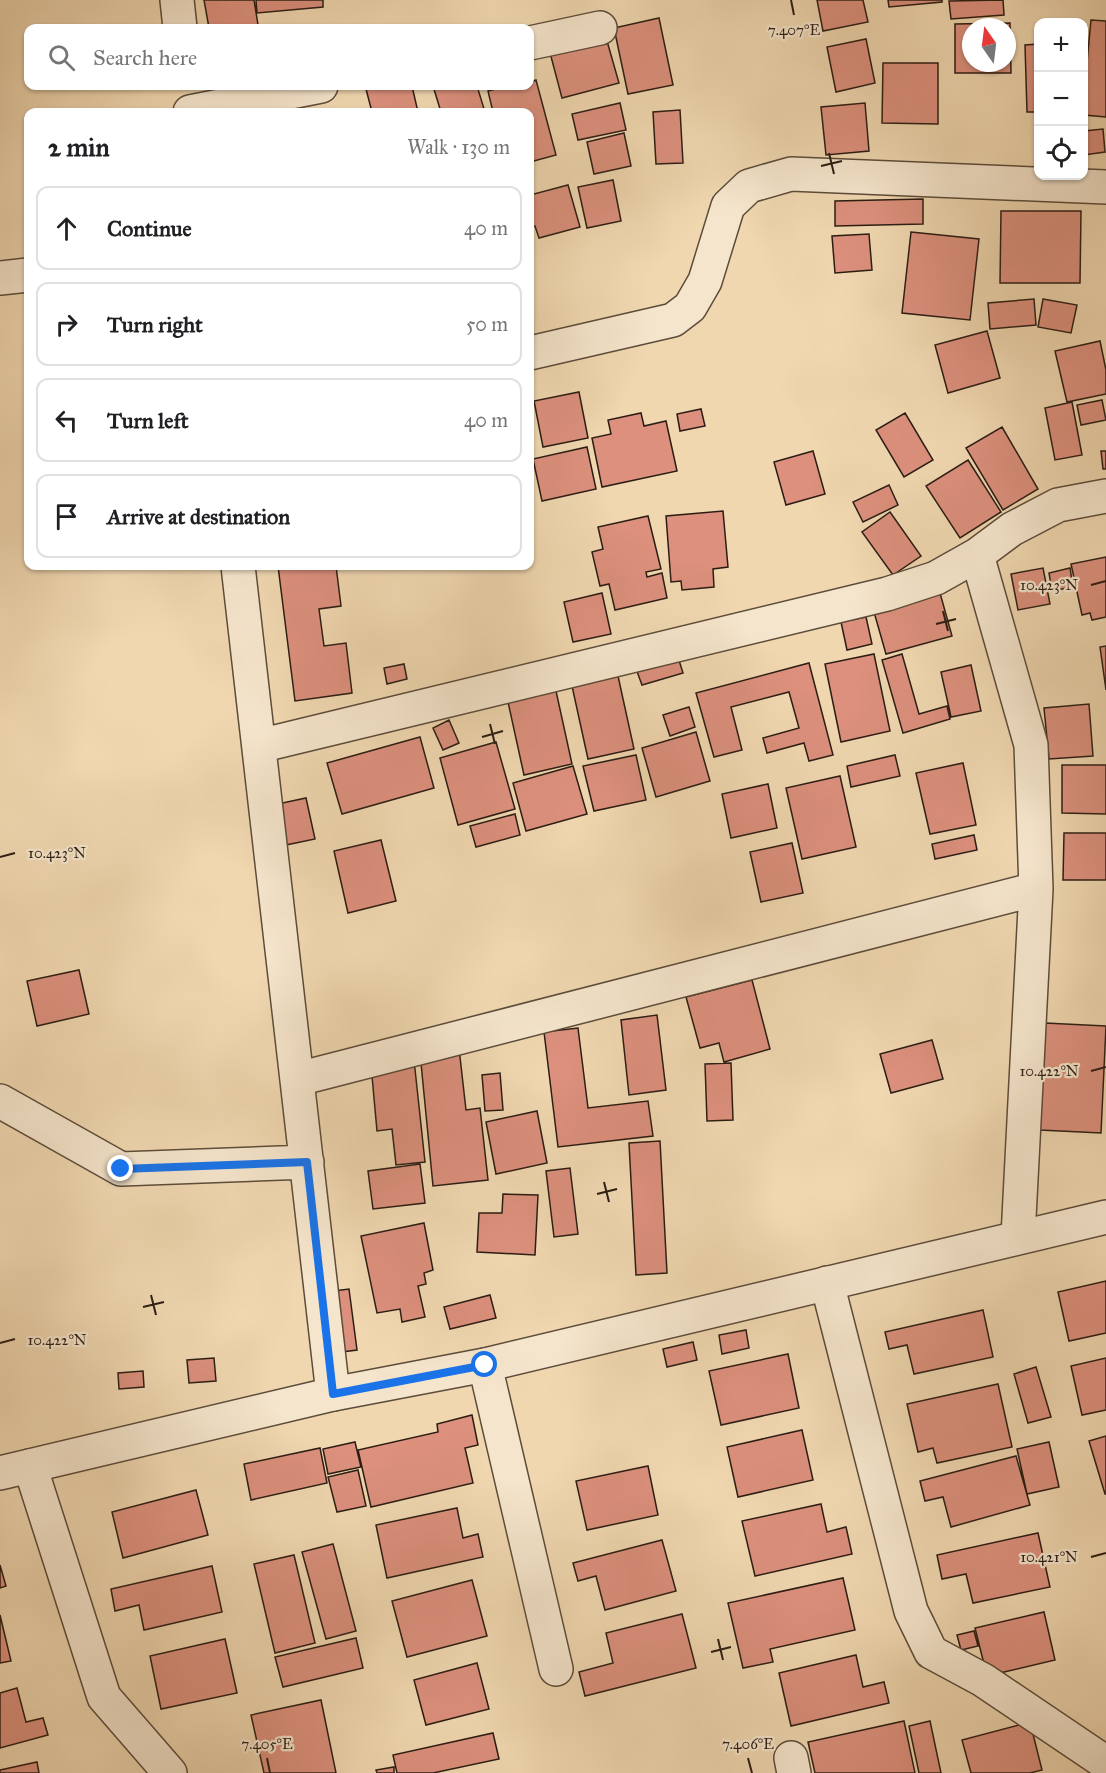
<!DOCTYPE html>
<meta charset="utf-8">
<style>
body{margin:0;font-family:"IM FELL Great Primer",serif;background:#f2f2f2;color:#202124}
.controls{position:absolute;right:18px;top:18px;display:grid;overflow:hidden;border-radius:12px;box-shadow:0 2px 4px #0004}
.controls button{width:54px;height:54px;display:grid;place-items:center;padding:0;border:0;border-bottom:2px solid #e0e0e0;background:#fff;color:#202124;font:30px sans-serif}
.compass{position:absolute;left:962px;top:18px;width:54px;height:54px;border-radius:50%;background:#fff;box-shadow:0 2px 4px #0004;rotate:346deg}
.stop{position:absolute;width:18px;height:18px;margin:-14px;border:4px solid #1a73e8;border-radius:50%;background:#fff}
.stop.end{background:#1a73e8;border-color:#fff;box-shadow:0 2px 6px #0008}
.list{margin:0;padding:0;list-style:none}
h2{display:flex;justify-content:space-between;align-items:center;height:78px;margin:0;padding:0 24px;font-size:26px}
h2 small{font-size:20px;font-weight:400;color:#757577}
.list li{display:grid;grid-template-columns:39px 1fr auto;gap:18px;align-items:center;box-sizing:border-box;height:84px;margin:0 12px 12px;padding:0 12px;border:2px solid #e0e0e0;border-radius:12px}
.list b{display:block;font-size:22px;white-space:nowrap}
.list em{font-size:20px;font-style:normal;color:#757577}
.icon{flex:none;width:33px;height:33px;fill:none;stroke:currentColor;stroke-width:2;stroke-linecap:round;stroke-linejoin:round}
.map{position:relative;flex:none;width:1106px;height:1773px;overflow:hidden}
.search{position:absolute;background:#fff;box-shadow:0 2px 4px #0004;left:24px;top:24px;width:510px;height:66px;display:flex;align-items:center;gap:15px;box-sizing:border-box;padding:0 21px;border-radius:12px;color:#757577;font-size:22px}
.panel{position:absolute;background:#fff;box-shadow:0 2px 4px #0004;left:24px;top:108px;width:510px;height:462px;border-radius:12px}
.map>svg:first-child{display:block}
.building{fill:#dc907d;stroke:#2b1d13;stroke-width:1.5;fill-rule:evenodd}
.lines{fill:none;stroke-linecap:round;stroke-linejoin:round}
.minor-casing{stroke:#5c4c3a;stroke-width:36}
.tertiary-casing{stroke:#5c4c3a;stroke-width:36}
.minor{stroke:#f5e5cc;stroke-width:33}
.tertiary{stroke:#f5e5cc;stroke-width:33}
.route{stroke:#1a73e8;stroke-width:8}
.ticks{fill:none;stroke:#2b1d13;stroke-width:2}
.ticks-label{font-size:15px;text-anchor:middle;fill:#2b1d13;stroke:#f5e5cc;stroke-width:4.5;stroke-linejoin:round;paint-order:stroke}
</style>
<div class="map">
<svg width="1106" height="1773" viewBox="0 0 1106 1773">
<rect width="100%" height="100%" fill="#f0d7b0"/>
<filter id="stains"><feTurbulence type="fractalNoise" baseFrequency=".00333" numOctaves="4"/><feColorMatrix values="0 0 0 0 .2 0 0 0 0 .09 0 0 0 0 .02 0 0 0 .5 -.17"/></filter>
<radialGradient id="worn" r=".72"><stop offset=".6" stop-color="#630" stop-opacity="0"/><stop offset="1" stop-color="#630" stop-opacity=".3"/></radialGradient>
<path class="building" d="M204,0H254L258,25L240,28H209Z
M256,0H323V7L257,13Z
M817,0H863L868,22L823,31Z
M888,0H942V2L889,7Z
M1003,0L1004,15L951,19L949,1Z
M659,18L673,85L628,94L614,28Z
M1091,20L1106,21V117L1084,115V93Z
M1010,23L1011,73H955V24ZM971,27H1007V63H971Z
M605,34L619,83L562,98L549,49Z
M866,39L875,83L836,92L827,47Z
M1038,44V112H1027L1025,45Z
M883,63H938V124L882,123Z
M536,80L556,155L530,162V112H493L488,91L499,88L498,86H530V82Z
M381,86H412L418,112H372L366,89Z
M433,86H477L485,112H441Z
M620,103L626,130L578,140L572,114Z
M865,103L869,151L826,155L821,107Z
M680,110L683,163L656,164L653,112Z
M1103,129L1105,152L1084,155V131Z
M624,133L631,166L594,174L587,142Z
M613,180L621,221L587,228L578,187Z
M568,185L580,227L539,238L535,226L530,227V195Z
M923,199V224L835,226V201Z
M1001,211H1081L1080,283H1000Z
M911,232L979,239L970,320L902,313Z
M869,234L872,270L835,273L832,236Z
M1034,299L1036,325L990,329L988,303Z
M1043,299L1077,305L1071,333L1038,327Z
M987,331L1000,378L948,393L935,345Z
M1100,341L1106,370V394L1067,402L1055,351Z
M579,392L588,438L543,447L534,401Z
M1102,400L1106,420L1081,425L1077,405Z
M1072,402L1082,455L1055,460L1045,408Z
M701,409L705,426L680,431L677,414Z
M641,413L644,426L666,421L677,471L602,487L592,438L611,434L608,420Z
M905,413L933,460L904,477L876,430Z
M1002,427L1038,489L1003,510L966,448Z
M587,447L596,489L542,501L533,459Z
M813,451L825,494L786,505L774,462Z
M1101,451H1106V469H1103Z
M968,460L1001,512L960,538L926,486Z
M889,485L898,505L863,522L853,502Z
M723,511L728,567L713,569L714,587L682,590L681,581L671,582L666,516Z
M890,512L921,556L893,575L862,532Z
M648,516L661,569L646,572L647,577L662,573L667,598L615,610L609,584L600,586L592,552L603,549L598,527Z
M1106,557V617L1092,620L1090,613L1082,615L1071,564Z
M278,566H336L341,606L319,609L324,646L346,643L352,693L295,701Z
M1043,568L1050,604L1018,610L1011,574Z
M1070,568L1073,587L1052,591L1049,573Z
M602,593L611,634L573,642L564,602Z
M940,593L952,636L886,654L874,612Z
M866,617L872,644L847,650L841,622Z
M1106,646V690L1100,647Z
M677,654L683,673L642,685L635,666Z
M874,654L890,731L841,742L825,664Z
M902,654L919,714L947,706L950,719L903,733L882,660Z
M809,663L833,755L809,761L804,743L767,753L763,738L799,728L789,692L731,707L742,750L714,757L696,693Z
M404,664L407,679L387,684L384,668Z
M971,665L981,711L951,717L941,672Z
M618,676L634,749L588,759L572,686Z
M556,691L572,764L524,775L508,702Z
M1089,704L1093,756L1049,759L1044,708Z
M689,707L695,727L670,736L663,715Z
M449,720L459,743L443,750L433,728Z
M696,732L710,781L656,797L642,748Z
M420,737L434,788L342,814L327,763Z
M496,742L515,809L458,825L440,758Z
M636,755L646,800L594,811L583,766Z
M895,755L900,776L851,787L847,766Z
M963,763L976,825L930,834L916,773Z
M1062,765H1106V814L1062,813Z
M573,766L587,814L526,831L513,783Z
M840,776L856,847L802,859L786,788Z
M768,784L777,828L731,838L722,794Z
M306,798L315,839L281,846L273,805Z
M515,814L520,835L476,847L470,826Z
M1064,833H1106V880H1063Z
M974,835L977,850L935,859L932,844Z
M381,840L396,901L348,913L334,851Z
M792,843L803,893L761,902L750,852Z
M79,970L89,1014L37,1026L27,981Z
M752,980L770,1049L724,1062L719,1043L700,1048L686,997Z
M657,1015L666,1090L629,1095L621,1020Z
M1045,1023L1106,1026L1101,1133L1040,1130Z
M578,1028L588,1108L648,1101L653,1136L558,1147L544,1032Z
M932,1040L943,1079L891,1093L880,1054Z
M459,1048L466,1110L480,1108L488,1180L433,1186L420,1053Z
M414,1060L425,1162L396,1165L392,1129L377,1131L371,1065Z
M731,1063L733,1120L707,1121L705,1064Z
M500,1073L503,1110L485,1111L482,1075Z
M537,1111L547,1163L496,1174L486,1122Z
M660,1141L667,1273L636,1275L629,1143Z
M420,1164L425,1203L373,1209L368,1171Z
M570,1168L578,1234L554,1237L546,1171Z
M503,1194L538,1195L535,1255L477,1252L479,1213H502Z
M424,1223L433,1270L424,1273L426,1284L418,1286L425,1317L402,1322L400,1309L377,1313L361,1236Z
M1106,1281V1333L1069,1341L1058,1292Z
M349,1289L357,1350L334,1353L326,1292Z
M490,1295L496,1318L450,1329L444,1307Z
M983,1310L993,1357L914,1374L907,1345L889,1349L885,1332Z
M746,1330L749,1348L722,1354L719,1335Z
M693,1342L697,1360L667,1367L663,1349Z
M788,1354L799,1408L721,1425L709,1371Z
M214,1358L216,1381L189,1383L187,1360Z
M1106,1358V1410L1082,1415L1071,1366Z
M1036,1367L1051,1417L1028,1423L1014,1374Z
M143,1371L144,1387L119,1389L118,1373Z
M998,1384L1012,1447L937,1463L933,1448L918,1452L907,1404Z
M472,1415L478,1445L465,1448L473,1483L371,1507L358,1450L438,1432L437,1424Z
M802,1430L813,1480L738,1497L727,1447Z
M1106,1436V1494H1105L1089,1441Z
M355,1442L361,1467L328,1474L323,1449Z
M1049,1442L1059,1487L1027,1494L1017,1449Z
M320,1448L327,1483L251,1500L244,1464Z
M1016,1456L1030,1505L951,1527L943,1497L925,1501L920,1481Z
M648,1466L658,1515L587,1530L576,1481Z
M358,1470L366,1506L337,1512L328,1477Z
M196,1490L208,1535L123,1558L112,1512Z
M821,1504L827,1532L846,1527L852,1554L755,1576L742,1521Z
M457,1508L463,1538L478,1534L483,1557L387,1578L376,1525Z
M1038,1533L1050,1587L973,1603L966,1574L942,1579L937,1555Z
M662,1540L676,1591L605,1610L596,1576L578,1581L573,1563Z
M333,1544L356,1631L326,1639L302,1552Z
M294,1555L315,1643L275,1653L254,1564Z
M0,1565L6,1586L0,1588Z
M212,1566L222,1612L144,1630L139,1605L115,1611L111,1589Z
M843,1578L855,1630L770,1649L773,1662L743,1668L728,1603Z
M472,1580L487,1636L407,1657L392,1601Z
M1044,1612L1055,1660L987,1676L975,1628Z
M682,1614L696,1668L585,1696L579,1672L613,1663L606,1633Z
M0,1615L11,1661L0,1663Z
M974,1631L978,1646L961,1650L957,1635Z
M356,1638L363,1668L283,1687L275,1657Z
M225,1639L237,1693L161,1709L150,1656Z
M856,1655L863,1687L884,1682L889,1703L791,1726L779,1673Z
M477,1663L489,1709L426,1725L414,1680Z
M17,1688L26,1722L43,1718L48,1735L0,1748V1693Z
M321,1700L336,1773H264L251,1715Z
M904,1721L915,1773H815L808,1742Z
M930,1721L941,1773H919L909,1726Z
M1030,1722L1042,1770L1030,1773H971L962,1740Z
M493,1733L499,1759L433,1773H397L393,1755Z
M37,1762L39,1773H0V1770Z
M394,1767V1773H377L376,1770Z"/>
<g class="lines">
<defs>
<path id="minor" d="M177,0L180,28
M530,43L600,28
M190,112L321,86
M0,278L28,275
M530,353L673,320L690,307L705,281L728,206L749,186L791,174L1106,187
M977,555L1031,745L1036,889L1018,1237
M238,566L333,1394
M259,746L887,594L936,578L977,555L1012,529L1058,505L1106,496
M298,1079L1036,889
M0,1101L121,1169L307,1162
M827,1283L911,1611L931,1652L983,1680L1106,1763
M485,1365L556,1669
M30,1466L104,1697L170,1773
M791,1758L794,1773"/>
<path id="tertiary" d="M0,1473L333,1394L485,1365L1106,1217"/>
</defs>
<use href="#minor" class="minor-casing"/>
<use href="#tertiary" class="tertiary-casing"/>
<use href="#minor" class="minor"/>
<use href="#tertiary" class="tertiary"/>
</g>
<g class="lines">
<path class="route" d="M121,1169L307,1162L333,1394L485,1365"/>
</g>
<path class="ticks" d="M791,0L794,15M829,153L834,174M821,166L842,161M1091,585L1106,581M943,611L948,631M936,624L956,619M490,724L495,744M482,737L503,731M0,857L15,853M1091,1071L1106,1067M604,1182L609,1202M597,1194L617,1189M151,1295L156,1315M143,1307L164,1302M0,1343L15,1339M1091,1557L1106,1553M718,1639L723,1660M711,1652L731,1647M267,1758L270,1773M748,1758L752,1773"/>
<g class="ticks-label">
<text x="794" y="35">7.407°E</text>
<text x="1049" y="590">10.423°N</text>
<text x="57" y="858">10.423°N</text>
<text x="1049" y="1076">10.422°N</text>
<text x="57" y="1345">10.422°N</text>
<text x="1049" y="1562">10.421°N</text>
<text x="267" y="1749">7.405°E</text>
<text x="748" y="1749">7.406°E</text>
</g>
<rect width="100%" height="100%" filter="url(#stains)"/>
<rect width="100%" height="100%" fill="url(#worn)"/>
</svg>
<div class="controls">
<button>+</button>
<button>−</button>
<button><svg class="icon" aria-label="locate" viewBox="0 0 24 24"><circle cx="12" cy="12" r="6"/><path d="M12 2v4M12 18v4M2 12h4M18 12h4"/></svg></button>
</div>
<svg class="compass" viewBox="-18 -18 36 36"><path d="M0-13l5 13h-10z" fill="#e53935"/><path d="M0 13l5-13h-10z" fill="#757577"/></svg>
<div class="stop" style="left:485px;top:1365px"></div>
<div class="stop end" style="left:121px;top:1169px"></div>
<div class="search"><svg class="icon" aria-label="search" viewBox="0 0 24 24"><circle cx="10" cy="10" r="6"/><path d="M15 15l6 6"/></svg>Search here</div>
<section class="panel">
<h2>2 min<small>Walk · 130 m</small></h2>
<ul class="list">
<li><svg class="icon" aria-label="ahead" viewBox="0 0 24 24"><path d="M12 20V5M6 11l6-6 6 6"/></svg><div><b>Continue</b></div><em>40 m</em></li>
<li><svg class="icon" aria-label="right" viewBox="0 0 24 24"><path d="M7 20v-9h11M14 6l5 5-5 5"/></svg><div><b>Turn right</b></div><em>50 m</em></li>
<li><svg class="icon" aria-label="left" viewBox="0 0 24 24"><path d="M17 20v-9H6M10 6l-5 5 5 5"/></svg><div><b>Turn left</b></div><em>40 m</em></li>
<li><svg class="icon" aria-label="arrive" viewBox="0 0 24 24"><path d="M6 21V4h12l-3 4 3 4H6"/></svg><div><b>Arrive at destination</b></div></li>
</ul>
</section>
</div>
